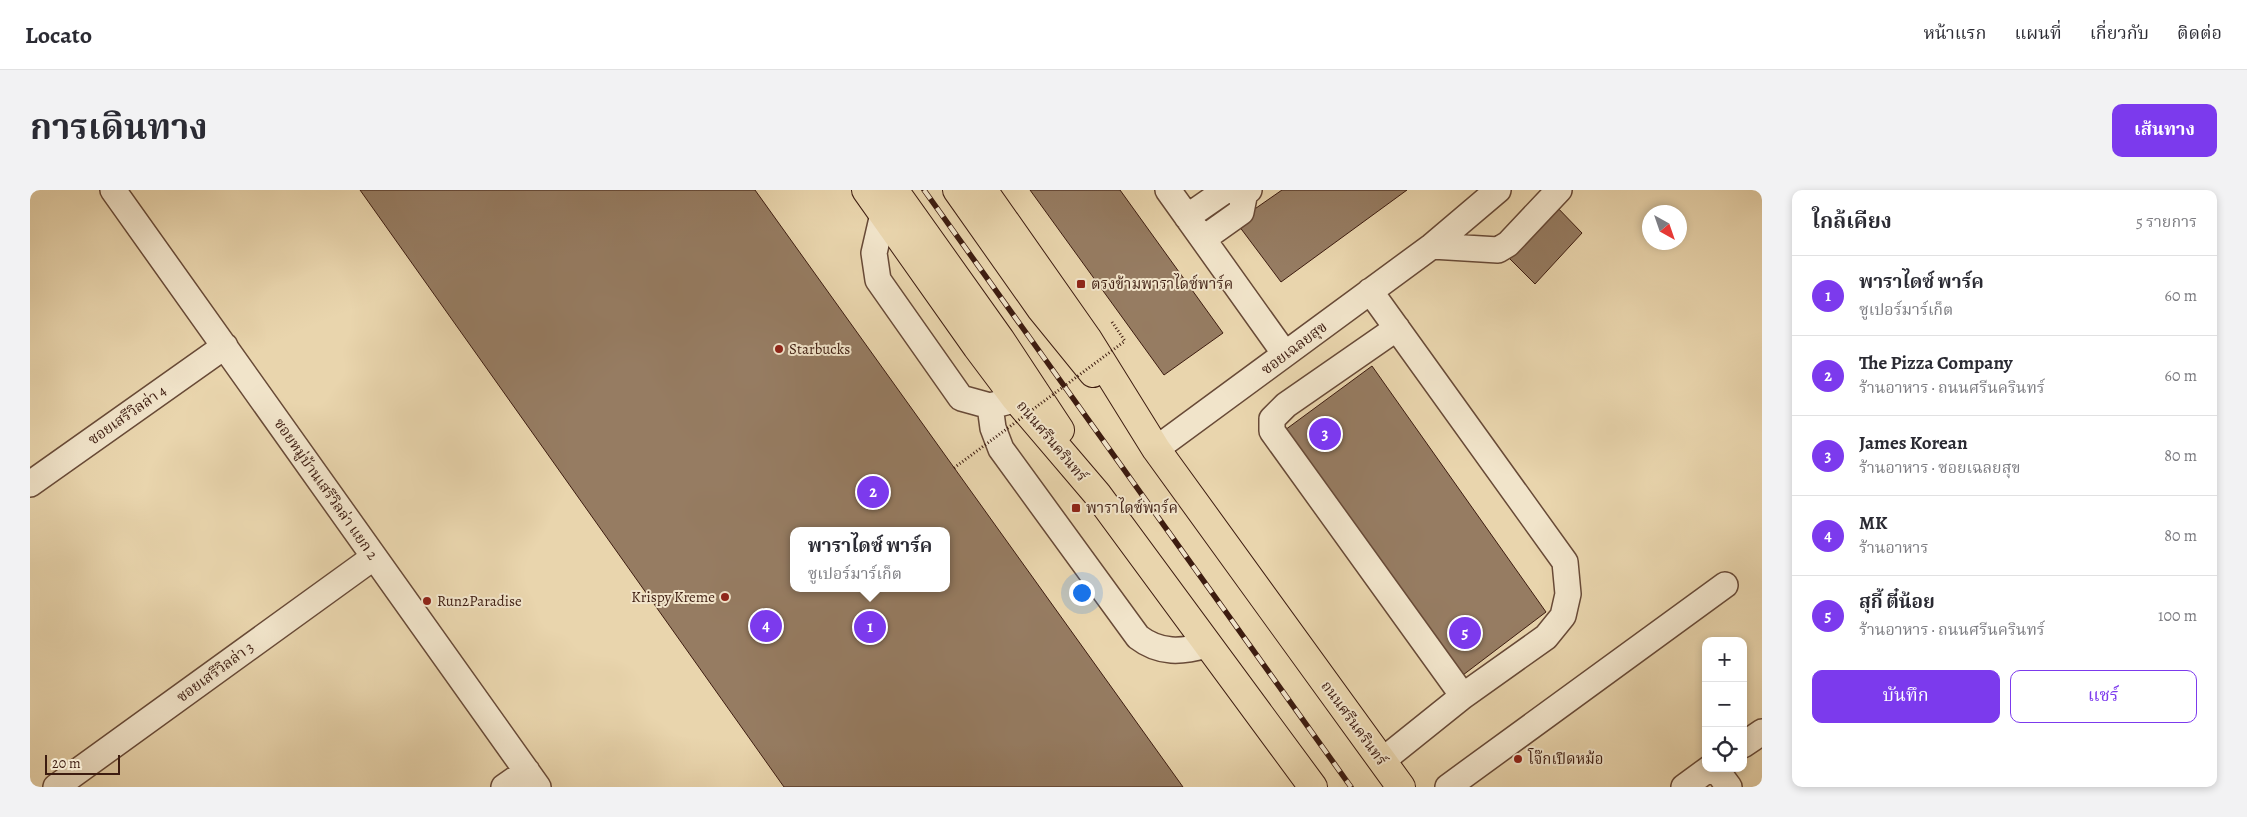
<!DOCTYPE html>
<html lang="th">
<meta charset="utf-8">
<style>
body{margin:0;font-family:Alegreya,"Noto Serif Thai",serif;background:#f2f2f3;color:#2b2b33}
.controls{position:absolute;right:15px;bottom:15px;display:grid;overflow:hidden;border-radius:10px;box-shadow:0 2px 8px #0003}
.controls button{width:45px;height:45px;display:grid;place-items:center;padding:0;border:0;border-bottom:1px solid #e1e1e2;background:#fff;color:#2b2b33;font:25px sans-serif}
.compass{position:absolute;left:1612px;top:15px;width:45px;height:45px;border-radius:50%;background:#fff;box-shadow:0 2px 8px #0003;rotate:140deg}
.scale{position:absolute;left:15px;bottom:12px;width:75px;box-sizing:border-box;padding-left:5px;border:2px solid #3d1c10;border-top:0;font-size:14px;line-height:18px;white-space:nowrap;color:#3d1c10;-webkit-text-stroke:4px #f1e4ca;paint-order:stroke}
.you{position:absolute;left:1051px;top:402px;width:18px;height:18px;margin:-12px;border:4px solid #fff;border-radius:50%;background:#1a73e8;box-shadow:0 0 0 8px #1a73e833}
.badge{display:grid;place-items:center;width:32px;height:32px;border-radius:50%;background:#7c3aed;color:#fff;font-size:16px;font-weight:700}
.pin{position:absolute;translate:-50% -50%;border:2px solid #fff;box-shadow:0 1px 5px #0006}
.popup{position:absolute;left:760px;top:337px;width:160px;height:65px;box-sizing:border-box;display:grid;place-content:center;border-radius:10px;background:#fff;filter:drop-shadow(0 1px 4px #0005);font-size:16px;white-space:nowrap;color:#7c7c81}
.popup b{font-size:19px;color:#2b2b33}
.popup::after{content:'';position:absolute;left:50%;top:100%;margin-left:-10px;border:10px solid transparent;border-top-color:#fff}
.list{margin:0;padding:0;list-style:none}
h2{display:flex;justify-content:space-between;align-items:center;height:65px;margin:0;padding:0 20px;font-size:21px}
h2 small{font-size:16px;font-weight:400;color:#7c7c81}
.list li{display:grid;grid-template-columns:32px 1fr auto;gap:15px;align-items:center;box-sizing:border-box;height:80px;padding:0 20px;border-top:1px solid #e1e1e2}
.list b{display:block;font-size:19px;white-space:nowrap}
.list p{margin:0;font-size:16px;white-space:nowrap;color:#7c7c81}
.list em{font-size:16px;font-style:normal;color:#7c7c81}
.actions{display:flex;gap:10px;padding:15px 20px}
.actions a{flex:1;padding:11px 0;border:1px solid #7c3aed;border-radius:10px;text-align:center;font-size:18px;color:#7c3aed}
.actions .main{background:#7c3aed;color:#fff}
.icon{flex:none;width:28px;height:28px;fill:none;stroke:currentColor;stroke-width:2;stroke-linecap:round;stroke-linejoin:round}
.map{position:relative;flex:none;width:1732px;height:597px;overflow:hidden;border-radius:10px}
header{display:flex;align-items:center;gap:30px;box-sizing:border-box;height:70px;padding:0 25px;background:#fff;border-bottom:1px solid #e1e1e2}
header strong{font-size:24px}
nav{display:flex;gap:28px;margin-inline-start:auto;font-size:18px}
.intro{display:flex;align-items:center;justify-content:space-between;box-sizing:border-box;height:120px;padding:0 30px}
h1{margin:0;font-size:35px}
.button{padding:12px 22px;border-radius:10px;background:#7c3aed;color:#fff;font-size:18px;font-weight:700}
main{display:flex;gap:30px;padding:0 30px}
aside{flex:1;background:#fff;border-radius:10px;box-shadow:0 2px 8px #0003}
.map>svg:first-child{display:block}
.building{fill:#967c62;stroke:#3d1c10;fill-rule:evenodd}
.lines{fill:none;stroke-linecap:round;stroke-linejoin:round}
.minor-casing{stroke:#684a37;stroke-width:28}
.major-casing{stroke:#3d1c10;stroke-width:30}
.path{stroke:#3d1c10;stroke-width:3;stroke-dasharray:1 2.5;stroke-linecap:butt}
.minor{stroke:#f1e4ca;stroke-width:25}
.major{stroke:#e9d5ad;stroke-width:28}
.rail-casing{stroke:#3d1c10;stroke-width:5.5}
.rail{stroke:#f1e4ca;stroke-width:4;stroke-dasharray:11;stroke-linecap:butt}
.path-bridge{stroke:#3d1c10;stroke-width:3;stroke-dasharray:1 2.5;stroke-linecap:butt}
.poi-dot{fill:#8f2418;stroke:#f1e4ca;stroke-width:2}
.labels{text-anchor:middle;dominant-baseline:central;stroke-width:4;stroke-linejoin:round;paint-order:stroke}
.poi-label{font-size:15px;fill:#3d1c10;stroke:#f1e4ca;text-anchor:start}
.street-label{font-size:15px;fill:#3d1c10;stroke:#f1e4ca}
</style>
<header>
<strong>Locato</strong>
<nav><a>หน้าแรก</a><a>แผนที่</a><a>เกี่ยวกับ</a><a>ติดต่อ</a></nav>
</header>
<div class="intro"><h1>การเดินทาง</h1><a class="button">เส้นทาง</a></div>
<main>
<div class="map">
<svg width="1732" height="597" viewBox="0 0 1732 597">
<rect width="100%" height="100%" fill="#e9d5ad"/>
<filter id="stains"><feTurbulence type="fractalNoise" baseFrequency=".004" numOctaves="4"/><feColorMatrix values="0 0 0 0 .2 0 0 0 0 .09 0 0 0 0 .02 0 0 0 .5 -.17"/></filter>
<radialGradient id="worn" r=".72"><stop offset=".6" stop-color="#630" stop-opacity="0"/><stop offset="1" stop-color="#630" stop-opacity=".3"/></radialGradient>
<path class="building" d="M330,0H725L1153,597H754ZM764,341H916V398H764Z
M1000,0H1090L1193,143L1134,185Z
M1252,0H1377L1251,92L1206,32Z
M1523,13L1552,43L1505,94L1474,63Z
M1342,176L1516,422L1433,485L1255,240Z"/>
<g class="lines">
<defs>
<path id="minor" d="M83,0L508,597
M1138,0L1255,164
M853,24L844,63L848,90L931,208L960,216L976,212
M1157,27L1196,0
M1173,49L1211,22L1215,2L1219,0
M1402,56L1468,60L1478,54L1529,0
M1340,101L1535,372L1538,404L1533,426L1516,447L1433,506L1352,571
M1367,138L1256,215L1242,229V241L1433,506
M960,216L963,238L971,259L1108,447C1130,464 1152,462 1177,455
M1126,259L1402,56L1468,0
M0,294L195,156
M1713,555L1732,542
M1685,578L1699,597
M26,597L344,367
M474,597L497,581
M1418,597L1695,395
M1654,597L1680,578"/>
<path id="major" d="M836,0L947,157L986,209L1067,304L1283,597
M864,0L970,149L1030,240
M927,0L1011,119L1063,183
M953,0L1057,148L1126,259L1371,597"/>
</defs>
<use href="#minor" class="minor-casing"/>
<use href="#major" class="major-casing"/>
<path class="path" d="M1082,132L1095,151"/>
<use href="#minor" class="minor"/>
<use href="#major" class="major"/>
<defs>
<path id="rail" d="M894,0L1321,597"/>
</defs>
<use href="#rail" class="rail-casing"/>
<use href="#rail" class="rail"/>
<path class="path-bridge" d="M924,278L1095,151"/>
</g>
<g class="poi-dot">
<rect x="1046" y="89" width="10" height="10" rx="2.5"/>
<circle cx="749" cy="159" r="5"/>
<rect x="1041" y="313" width="10" height="10" rx="2.5"/>
<circle cx="695" cy="407" r="5"/>
<circle cx="397" cy="411" r="5"/>
<circle cx="1488" cy="569" r="5"/>
</g>
<g class="labels">
<g class="poi-label">
<text x="1061" y="94">ตรงข้ามพาราไดซ์พาร์ค</text>
<text x="759" y="159">Starbucks</text>
<text x="1056" y="318">พาราไดซ์พาร์ค</text>
<text x="685" y="407" text-anchor="end">Krispy Kreme</text>
<text x="407" y="411">Run2Paradise</text>
<text x="1498" y="569">โจ๊กเปิดหม้อ</text>
</g>
<g class="street-label">
<text transform="translate(1264 158) rotate(-37)">ซอยเฉลยสุข</text>
<text transform="translate(97 225) rotate(-35)">ซอยเสรีวิลล่า 4</text>
<text transform="translate(1022 251) rotate(50)">ถนนศรีนครินทร์</text>
<text transform="translate(296 299) rotate(55)">ซอยหมู่บ้านเสรีวิลล่า แยก 2</text>
<text transform="translate(185 482) rotate(-36)">ซอยเสรีวิลล่า 3</text>
<text transform="translate(1324 533) rotate(54)">ถนนศรีนครินทร์</text>
</g>
</g>
<rect width="100%" height="100%" filter="url(#stains)"/>
<rect width="100%" height="100%" fill="url(#worn)"/>
</svg>
<div class="controls">
<button>+</button>
<button>−</button>
<button><svg class="icon" aria-label="locate" viewBox="0 0 24 24"><circle cx="12" cy="12" r="6"/><path d="M12 2v4M12 18v4M2 12h4M18 12h4"/></svg></button>
</div>
<svg class="compass" viewBox="-18 -18 36 36"><path d="M0-13l5 13h-10z" fill="#e53935"/><path d="M0 13l5-13h-10z" fill="#7c7c81"/></svg>
<div class="scale">20 m</div>
<div class="you"></div>
<div class="pin badge" style="left:840px;top:437px">1</div>
<div class="popup"><b>พาราไดซ์ พาร์ค</b>ซูเปอร์มาร์เก็ต</div>
<div class="pin badge" style="left:843px;top:302px">2</div>
<div class="pin badge" style="left:1295px;top:244px">3</div>
<div class="pin badge" style="left:736px;top:436px">4</div>
<div class="pin badge" style="left:1435px;top:443px">5</div>
</div>
<aside>
<h2>ใกล้เคียง<small>5 รายการ</small></h2>
<ul class="list">
<li><span class="badge">1</span><div><b>พาราไดซ์ พาร์ค</b><p>ซูเปอร์มาร์เก็ต</p></div><em>60 m</em></li>
<li><span class="badge">2</span><div><b>The Pizza Company</b><p>ร้านอาหาร · ถนนศรีนครินทร์</p></div><em>60 m</em></li>
<li><span class="badge">3</span><div><b>James Korean</b><p>ร้านอาหาร · ซอยเฉลยสุข</p></div><em>80 m</em></li>
<li><span class="badge">4</span><div><b>MK</b><p>ร้านอาหาร</p></div><em>80 m</em></li>
<li><span class="badge">5</span><div><b>สุกี้ ตี๋น้อย</b><p>ร้านอาหาร · ถนนศรีนครินทร์</p></div><em>100 m</em></li>
</ul>
<div class="actions"><a class="main">บันทึก</a><a>แชร์</a></div>
</aside>
</main>
